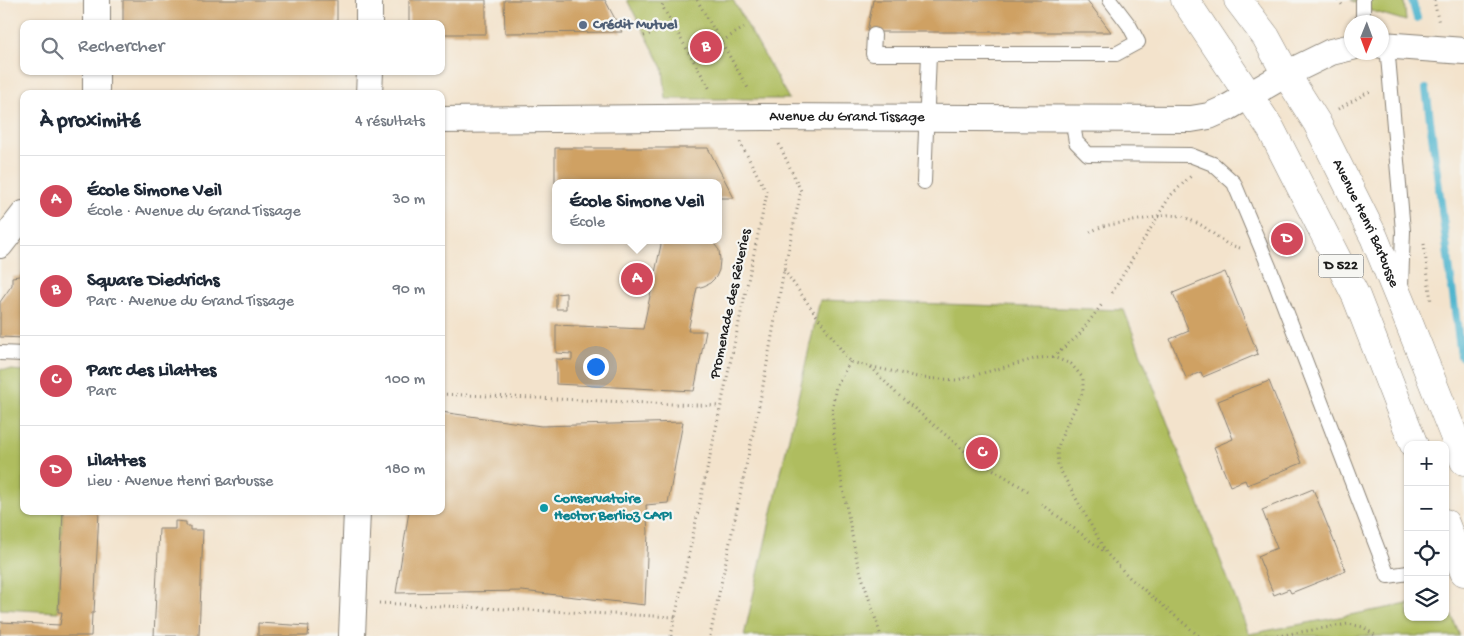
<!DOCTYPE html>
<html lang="fr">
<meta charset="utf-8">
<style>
body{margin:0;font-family:"Gochi Hand",sans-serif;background:#f2f2f3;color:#1f2937}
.controls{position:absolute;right:15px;bottom:15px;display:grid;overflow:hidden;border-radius:10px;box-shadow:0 1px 4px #0004}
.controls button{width:45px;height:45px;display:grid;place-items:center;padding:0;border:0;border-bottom:1px solid #e0e1e3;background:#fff;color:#1f2937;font:25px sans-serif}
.compass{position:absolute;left:1344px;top:15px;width:45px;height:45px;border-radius:50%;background:#fff;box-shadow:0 1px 4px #0004;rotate:181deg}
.you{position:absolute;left:595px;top:366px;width:18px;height:18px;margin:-12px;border:4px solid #fff;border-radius:50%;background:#1a73e8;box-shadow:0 0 0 8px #1a73e833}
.badge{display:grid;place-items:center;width:32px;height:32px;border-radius:50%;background:#d1495b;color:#fff;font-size:16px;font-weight:700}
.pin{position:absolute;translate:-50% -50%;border:2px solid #fff;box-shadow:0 1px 5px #0006}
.popup{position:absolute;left:552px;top:179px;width:170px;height:65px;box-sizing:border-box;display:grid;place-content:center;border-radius:10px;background:#fff;filter:drop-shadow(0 1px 4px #0005);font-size:16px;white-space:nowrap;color:#747a83}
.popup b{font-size:19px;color:#1f2937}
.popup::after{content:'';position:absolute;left:50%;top:100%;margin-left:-10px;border:10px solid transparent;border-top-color:#fff}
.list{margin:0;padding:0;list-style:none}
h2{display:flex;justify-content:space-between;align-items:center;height:65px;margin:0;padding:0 20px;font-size:21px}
h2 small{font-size:16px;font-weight:400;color:#747a83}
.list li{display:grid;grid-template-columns:32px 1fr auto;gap:15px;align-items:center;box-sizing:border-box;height:90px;padding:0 20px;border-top:1px solid #e0e1e3}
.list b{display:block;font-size:19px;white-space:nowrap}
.list p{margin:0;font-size:16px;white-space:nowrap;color:#747a83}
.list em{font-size:16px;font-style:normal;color:#747a83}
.icon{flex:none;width:28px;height:28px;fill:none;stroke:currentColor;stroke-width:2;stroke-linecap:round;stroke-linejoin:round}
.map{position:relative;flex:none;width:1464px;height:636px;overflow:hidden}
.search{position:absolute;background:#fff;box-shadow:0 1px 4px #0004;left:20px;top:20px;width:425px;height:55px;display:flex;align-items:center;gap:12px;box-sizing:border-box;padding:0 18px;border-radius:10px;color:#747a83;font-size:19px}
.panel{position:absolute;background:#fff;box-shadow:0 1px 4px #0004;left:20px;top:90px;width:425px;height:425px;border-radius:10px}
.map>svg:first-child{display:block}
.green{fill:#afbd5f;stroke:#666c3e}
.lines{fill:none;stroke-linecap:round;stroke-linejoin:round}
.stream{stroke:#4fb5ce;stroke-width:8}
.building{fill:#cfa164}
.lane-casing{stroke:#888074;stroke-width:16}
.street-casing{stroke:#888074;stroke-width:28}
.primary-casing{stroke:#888074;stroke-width:29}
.path{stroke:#888074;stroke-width:3;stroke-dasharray:1 4;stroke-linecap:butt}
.lane{stroke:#fff;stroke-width:14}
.street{stroke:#fff;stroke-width:26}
.primary{stroke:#fff;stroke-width:28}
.service-dot{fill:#5c6f8a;stroke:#f6f6f2;stroke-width:2}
.culture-dot{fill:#0f9aa8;stroke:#f6f6f2;stroke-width:2}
.labels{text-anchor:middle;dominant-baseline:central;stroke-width:4.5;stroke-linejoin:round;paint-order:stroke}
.shield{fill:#f6f6f2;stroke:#5d5d5c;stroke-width:1}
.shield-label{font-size:14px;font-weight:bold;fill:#1c1c1c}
.service-label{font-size:15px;font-weight:bold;fill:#4e5e75;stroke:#f6f6f2;text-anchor:start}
.street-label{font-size:15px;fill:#1c1c1c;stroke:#f6f6f2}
.culture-label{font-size:15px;font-weight:bold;fill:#0d838f;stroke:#f6f6f2;text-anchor:start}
</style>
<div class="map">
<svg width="1464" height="636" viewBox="0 0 1464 636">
<rect width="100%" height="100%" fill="#f6f6f2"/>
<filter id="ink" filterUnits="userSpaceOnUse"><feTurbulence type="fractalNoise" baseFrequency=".02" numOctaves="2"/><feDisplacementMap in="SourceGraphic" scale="10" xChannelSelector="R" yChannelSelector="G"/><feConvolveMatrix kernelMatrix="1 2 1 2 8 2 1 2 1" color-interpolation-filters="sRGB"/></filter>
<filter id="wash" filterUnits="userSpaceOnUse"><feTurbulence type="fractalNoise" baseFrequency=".0096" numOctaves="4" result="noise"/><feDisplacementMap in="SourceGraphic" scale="20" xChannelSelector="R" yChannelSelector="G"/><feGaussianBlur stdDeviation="1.12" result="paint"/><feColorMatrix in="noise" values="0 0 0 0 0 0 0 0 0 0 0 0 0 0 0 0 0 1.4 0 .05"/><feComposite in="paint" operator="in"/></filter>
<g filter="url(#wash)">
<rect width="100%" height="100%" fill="#f3e3cc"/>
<path class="green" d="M627,0H733L789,99H666L663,68Z
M1351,0H1404L1406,21L1372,11Z
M820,300L1124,310L1249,634L1408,604V617H1445V599L1460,636H744Z
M0,369L24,371V511H63L58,612L0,609Z"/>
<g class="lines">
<path class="stream" d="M1412,0L1417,18
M1426,89L1461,356L1464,358"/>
</g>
<g id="blocks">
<path class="building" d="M123,0H337V24H123Z
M409,0H486V34H441V24H409Z
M504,0H605L622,32L505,33Z
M873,0H1087L1111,32H867Z
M555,148H708L734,198H718V183H555Z
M1288,231L1294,243L1287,247L1281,234Z
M662,240H711L719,250L720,260L719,270L716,277L710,283L704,286L697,288L688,331H706L694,391L556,384V359L572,360V354L556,353V325L643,329Z
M24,270V338L0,337V302L12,285V277L19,276Z
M1225,272L1258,354L1203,377L1201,372L1186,378L1170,339L1189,331L1173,293Z
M566,293V309H556V294Z
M1269,381L1302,463L1247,485L1245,480L1230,486L1214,447L1233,439L1218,401Z
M441,412L541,426L683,422L668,503L646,505L648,532L645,605L522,591L396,593L409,511H441Z
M1313,489L1346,571L1291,593L1289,589L1274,595L1258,556L1277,548L1262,510Z
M63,511H99L94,613H92L91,636H0V622L60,625L62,612H58Z
M175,521L186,522V526H190V530H203L199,636H154L159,529H175Z
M258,623L309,626L308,636H258Z"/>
</g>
</g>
<g filter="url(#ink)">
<use href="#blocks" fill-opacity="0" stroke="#888074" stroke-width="1"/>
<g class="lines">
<defs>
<path id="lane" d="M1363,22V0
M874,35L873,54H1116L1138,42L1129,25L1110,0
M1387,45L1403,231L1401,287
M1072,119L1076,142L1088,154L1190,155L1213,164L1234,183L1270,269L1388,576L1408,573
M924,182L929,54
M0,353L24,354"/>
<g id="street">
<path d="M369,0V24"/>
<path d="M97,24V0"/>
<path d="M1382,45L1464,51"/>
<path d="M96,71V94"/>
<path d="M369,94L370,71"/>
<path id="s1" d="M441,120L764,117L1191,119L1209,116L1227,108L1286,74L1331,52L1352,47"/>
<path d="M0,245L24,214"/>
<path d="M352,636L357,511"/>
</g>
<g id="primary">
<path d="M1185,0L1271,129L1356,296L1414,445"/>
<path id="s2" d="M1238,0L1266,37L1286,74L1317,123L1374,237L1401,303L1464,461"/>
<path d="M1445,523L1464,572"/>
</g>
</defs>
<use href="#lane" class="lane-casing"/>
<use href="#street" class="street-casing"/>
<use href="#primary" class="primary-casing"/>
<path class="path" d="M665,0L662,6L711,91
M697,0L749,90
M1338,0L1343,6
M1434,0L1439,24
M644,36L674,26
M722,41L747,26
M1338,109L1372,90
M1090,232L1103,226L1133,221L1168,215L1182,216L1203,226L1227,244L1240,248
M1424,244L1431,302
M784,270L850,362L922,378L957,380L1038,358L1053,357L1071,364L1083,378V392L1064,430L1057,450L1058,466L1107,554L1130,578L1199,636
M1112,293L1170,196L1191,176
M1053,357L1078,336L1103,303
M850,362L836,386L832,410L835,447L857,561L881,636
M871,367L896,393L967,453L1028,491
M441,394L720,406
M1042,504L1105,552
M379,603L675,617
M671,636L767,193L740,142
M710,636L762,391L784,270L801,191L778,142
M1277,636L1348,624L1363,627L1376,636"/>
<use href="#lane" class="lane"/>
<use href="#street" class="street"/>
<use href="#primary" class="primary"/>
</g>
</g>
<circle class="service-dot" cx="583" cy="25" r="5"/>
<circle class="culture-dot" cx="544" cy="508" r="5"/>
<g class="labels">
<rect class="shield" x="1318.5" y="254.5" width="45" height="23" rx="4"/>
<g class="shield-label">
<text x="1341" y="266">D 522</text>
</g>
<g class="service-label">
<text x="593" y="25">Crédit Mutuel</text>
</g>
<g class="street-label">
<text stroke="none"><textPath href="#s1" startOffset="406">Avenue du Grand Tissage</textPath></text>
<text stroke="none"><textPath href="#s2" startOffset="258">Avenue Henri Barbusse</textPath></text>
<text transform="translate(731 304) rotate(-78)">Promenade des Rêveries</text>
</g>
<g class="culture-label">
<text x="554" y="499">Conservatoire<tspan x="554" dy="17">Hector Berlioz CAPI</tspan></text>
</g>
</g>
</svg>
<div class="controls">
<button>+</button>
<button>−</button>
<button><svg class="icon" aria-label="locate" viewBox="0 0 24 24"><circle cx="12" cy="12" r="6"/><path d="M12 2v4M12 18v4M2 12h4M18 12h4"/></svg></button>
<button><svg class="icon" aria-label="layers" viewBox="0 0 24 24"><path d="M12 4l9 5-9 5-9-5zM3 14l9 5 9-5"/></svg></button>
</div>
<svg class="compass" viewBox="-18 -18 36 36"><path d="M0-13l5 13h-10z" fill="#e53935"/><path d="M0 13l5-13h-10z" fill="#747a83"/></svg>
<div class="you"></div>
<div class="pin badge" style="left:637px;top:279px">A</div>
<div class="popup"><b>École Simone Veil</b>École</div>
<div class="pin badge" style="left:706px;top:47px">B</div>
<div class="pin badge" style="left:982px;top:453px">C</div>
<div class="pin badge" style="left:1287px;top:239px">D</div>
<div class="search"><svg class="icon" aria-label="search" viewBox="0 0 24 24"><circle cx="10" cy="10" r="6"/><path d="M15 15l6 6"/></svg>Rechercher</div>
<section class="panel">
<h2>À proximité<small>4 résultats</small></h2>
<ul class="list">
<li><span class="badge">A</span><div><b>École Simone Veil</b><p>École · Avenue du Grand Tissage</p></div><em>30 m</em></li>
<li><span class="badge">B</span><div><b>Square Diedrichs</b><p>Parc · Avenue du Grand Tissage</p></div><em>90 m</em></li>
<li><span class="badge">C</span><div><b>Parc des Lilattes</b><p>Parc</p></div><em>100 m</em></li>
<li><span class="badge">D</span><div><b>Lilattes</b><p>Lieu · Avenue Henri Barbusse</p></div><em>180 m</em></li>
</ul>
</section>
</div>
